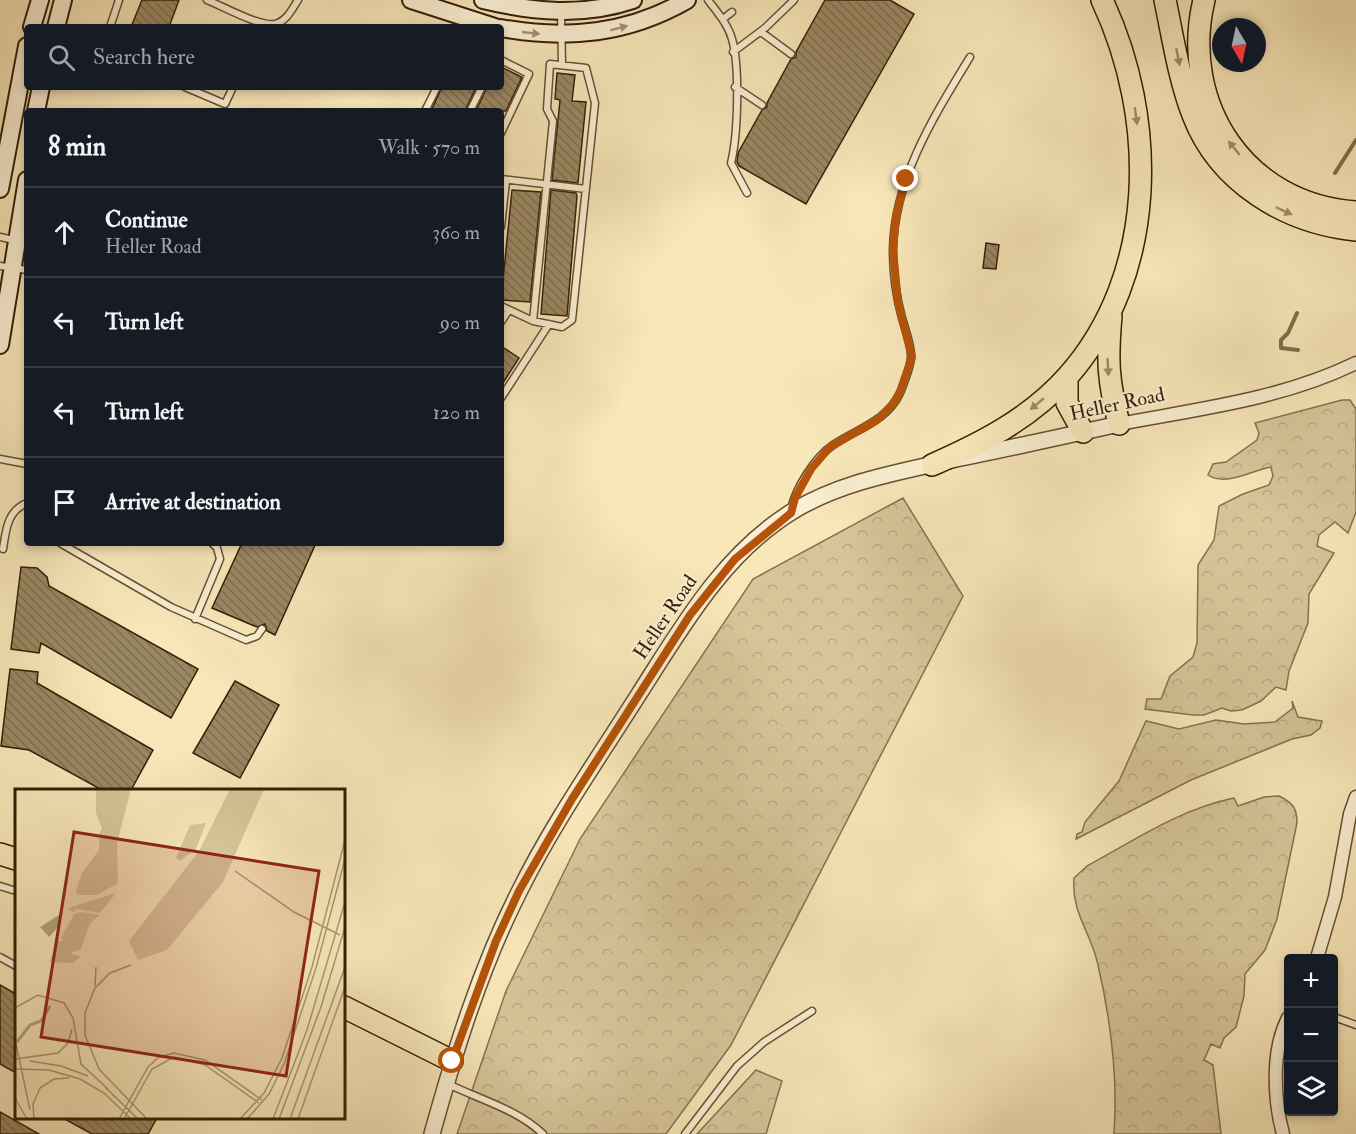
<!DOCTYPE html>
<meta charset="utf-8">
<style>
body{margin:0;font-family:"IM FELL Double Pica",serif;background:#20242c;color:#f1f3f6}
.controls{position:absolute;right:18px;bottom:18px;display:grid;overflow:hidden;border-radius:6px;box-shadow:0 3px 9px #0003}
.controls button{width:54px;height:54px;display:grid;place-items:center;padding:0;border:0;border-bottom:2px solid #363941;background:#171b24;color:#f1f3f6;font:30px sans-serif}
.compass{position:absolute;left:1212px;top:18px;width:54px;height:54px;border-radius:50%;background:#171b24;box-shadow:0 3px 9px #0003;rotate:171deg}
.stop{position:absolute;width:18px;height:18px;margin:-14px;border:4px solid #b45309;border-radius:50%;background:#fff}
.stop.end{background:#b45309;border-color:#fff;box-shadow:0 2px 6px #0008}
.list{margin:0;padding:0;list-style:none}
h2{display:flex;justify-content:space-between;align-items:center;height:78px;margin:0;padding:0 24px;font-size:26px}
h2 small{font-size:20px;font-weight:400;color:#9ea1a6}
.list li{display:grid;grid-template-columns:39px 1fr auto;gap:18px;align-items:center;box-sizing:border-box;height:90px;padding:0 24px;border-top:2px solid #363941}
.list b{display:block;font-size:22px;white-space:nowrap}
.list p{margin:0;font-size:20px;white-space:nowrap;color:#9ea1a6}
.list em{font-size:20px;font-style:normal;color:#9ea1a6}
.icon{flex:none;width:33px;height:33px;fill:none;stroke:currentColor;stroke-width:2;stroke-linecap:round;stroke-linejoin:round}
.map{position:relative;flex:none;width:1356px;height:1134px;overflow:hidden}
.search{position:absolute;background:#171b24;box-shadow:0 3px 9px #0003;left:24px;top:24px;width:480px;height:66px;display:flex;align-items:center;gap:15px;box-sizing:border-box;padding:0 21px;border-radius:6px;color:#9ea1a6;font-size:22px}
.panel{position:absolute;background:#171b24;box-shadow:0 3px 9px #0003;left:24px;top:108px;width:480px;height:438px;border-radius:6px}
.map>svg:first-child{display:block}
.forest{fill:url(#forest-crowns);stroke:#867250;stroke-width:1.5}
.lines{fill:none;stroke-linecap:round;stroke-linejoin:round}
.stream{stroke:#816e4c;stroke-width:4}
.building{fill:url(#building-back-hatch);stroke:#341e05;stroke-width:1.5}
.service-casing{stroke:#655032;stroke-width:9}
.minor-casing{stroke:#655032;stroke-width:15}
.tertiary-casing{stroke:#655032;stroke-width:18}
.secondary-casing{stroke:#341e05;stroke-width:20}
.motorway-casing{stroke:#341e05;stroke-width:24}
.service{stroke:#faefd2;stroke-width:6}
.minor{stroke:#faefd2;stroke-width:12}
.tertiary{stroke:#faefd2;stroke-width:15}
.secondary{stroke:#faefd2;stroke-width:16}
.motorway{stroke:#f8e7b9;stroke-width:21}
.oneway{fill:#a19176}
.oneway2{fill:#a08d68}
.route{stroke:#b45309;stroke-width:8}
.labels{text-anchor:middle;dominant-baseline:central;stroke-width:4.5;stroke-linejoin:round;paint-order:stroke}
.street-label{font-size:20px;fill:#341e05;stroke:#faefd2}
.inset-river{fill:none;stroke:#b5a37c;stroke-width:3}
.inset-road{fill:none;stroke:#aa9771;stroke-width:1.5}
.view{fill:#8f2418;fill-opacity:0.15;stroke:#8f2418;stroke-width:3}
.inset-edge{fill:none;stroke:#341e05;stroke-width:3}
</style>
<div class="map">
<svg width="1356" height="1134" viewBox="0 0 1356 1134">
<defs>
<pattern id="forest-crowns" width="20" height="18" patternUnits="userSpaceOnUse" patternTransform="scale(1.5)"><rect width="20" height="18" fill="#d7c59a"/><path d="M2 6a3 3 0 1 1 6 0M12 15a3 3 0 1 1 6 0" fill="none" stroke="#b9a983"/></pattern>
<pattern id="building-back-hatch" width="6" height="6" patternUnits="userSpaceOnUse" patternTransform="scale(1.5)"><rect width="6" height="6" fill="#9a8763"/><path d="M-1 5l2 2M0 0l6 6M5-1l2 2" fill="none" stroke="#7e6e50"/></pattern>
</defs>
<rect width="100%" height="100%" fill="#f8e7b9"/>
<filter id="stains"><feTurbulence type="fractalNoise" baseFrequency=".00333" numOctaves="4"/><feColorMatrix values="0 0 0 0 .2 0 0 0 0 .09 0 0 0 0 .02 0 0 0 .5 -.17"/></filter>
<radialGradient id="worn" r=".72"><stop offset=".6" stop-color="#630" stop-opacity="0"/><stop offset="1" stop-color="#630" stop-opacity=".3"/></radialGradient>
<path class="forest" d="M1342,400H1350L1356,409V512L1348,533L1335,522L1319,535L1317,546L1334,553L1309,594L1308,623L1289,671L1286,690L1276,687L1261,701L1242,710L1231,711L1222,708L1204,715H1193L1145,709L1147,699H1161L1170,676L1193,657L1197,643L1198,565L1214,540L1219,506L1243,494L1269,485L1273,476L1271,467C1252,470 1226,487 1208,475L1213,464L1226,462L1257,440L1259,433L1255,423Z
M903,498L963,596L731,1045L666,1134H457L506,991L580,839L753,579Z
M1292,701L1298,717L1322,721L1320,728L1311,735L1292,739L1191,780L1076,839L1077,834L1082,832L1085,822L1119,781L1146,721L1179,729L1216,720L1244,724L1275,722L1293,708Z
M1279,796C1293,803 1297,808 1297,823L1277,919L1265,950L1245,974L1244,996L1236,1027L1224,1038L1220,1048L1211,1044L1204,1060L1213,1065L1221,1134H1114C1118,1077 1111,1021 1098,965C1091,932 1071,913 1074,878L1087,866C1135,840 1180,809 1234,798L1238,806L1264,797Z
M756,1070L782,1081L766,1134H697Z"/>
<g class="lines">
<path class="stream" d="M1335,173L1356,140
M1297,313L1288,333L1281,340V348L1298,350"/>
</g>
<path class="building" d="M142,0H179L169,27H131Z
M825,0H890L914,14L806,204L739,166L737,162L738,153L762,110L767,107V103L791,59L796,57V52Z
M501,67L522,77L506,111H476L487,87H501Z
M557,73L575,75L572,101L586,102L578,183L552,180L560,100L555,99Z
M442,87H476L465,111H431Z
M512,190L541,192L530,302L501,300Z
M551,190L576,193L577,196L567,316L541,314Z
M986,243L999,245L996,269L983,268Z
M501,346L519,358L501,386Z
M242,543H316L275,635L267,631L265,624L257,627L212,608Z
M21,567L37,568L47,577L49,586L198,669L171,718L41,643L39,653L11,649Z
M10,669L38,672L37,683L153,750L131,790H102L29,750L1,746Z
M235,681L279,705L240,778L193,753Z
M0,985L16,994V1073L0,1064Z
M0,1112L39,1134H0Z
M63,1118H157L148,1134H92Z"/>
<g class="lines">
<defs>
<path id="service" d="M207,0C222,6 260,27 275,24C287,21 292,9 298,0
M708,0C717,12 728,24 732,39C740,67 738,135 731,163L747,193
M561,12L562,65
M723,19L732,12
M110,27L119,0
M761,32L791,54
M733,52L765,28L794,0
M501,60L529,74L501,133
M185,87L225,104L233,87
M735,87L762,105
M425,111L437,87
M470,111L482,87
M501,179L586,189
M501,227L506,181
M0,237L27,243
M0,266L27,270
M501,306L533,321L562,327L572,320L595,103L586,68L550,64L547,109L553,121L533,321
M501,322L509,310
M501,398L549,324
M0,459L27,464
M791,509C796,488 814,458 833,445C857,429 887,421 900,393C904,383 910,368 911,358C912,346 905,329 902,318C896,296 893,273 893,250C894,179 934,116 970,57
M60,543L171,607L246,640L257,636L262,629
M3,549C6,530 7,511 27,503
M195,619L220,559L217,548L212,543
M0,886L16,891
M0,957L16,966
M1334,1017L1356,1025
M446,1083C478,1099 517,1109 543,1134
M685,1134L737,1066L764,1042L812,1011"/>
<path id="minor" d="M1119,424C1198,409 1283,399 1356,363
M1317,958L1335,897L1350,814L1356,797
M1283,1134C1274,1100 1271,1051 1288,1018"/>
<path id="tertiary" d="M432,1134C455,1051 480,969 519,892C553,823 598,759 639,694C682,627 723,554 793,511C843,481 900,472 956,459C1010,448 1065,436 1119,424"/>
<path id="secondary" d="M411,0L495,27
M483,0C533,12 583,17 633,0
M32,27L40,0
M56,27L63,0
M501,28C567,40 628,34 687,0
M36,111L41,87
M0,189L27,46
M0,345L27,180"/>
<path id="motorway" d="M1165,0C1173,38 1179,79 1193,115C1219,183 1286,223 1356,230
M1204,0C1179,105 1246,205 1356,212
M1111,316C1107,361 1108,380 1119,424
M1067,377V403L1083,432
M932,465C982,443 1031,418 1068,376C1158,274 1158,119 1102,0
M0,854L16,859
M344,1007L452,1061"/>
</defs>
<use href="#service" class="service-casing"/>
<use href="#minor" class="minor-casing"/>
<use href="#tertiary" class="tertiary-casing"/>
<use href="#secondary" class="secondary-casing"/>
<use href="#motorway" class="motorway-casing"/>
<use href="#service" class="service"/>
<use href="#minor" class="minor"/>
<use href="#tertiary" class="tertiary"/>
<use href="#secondary" class="secondary"/>
<use href="#motorway" class="motorway"/>
</g>
<defs><path id="oneway-solid" d="M-6-.8H1V-3.2L6.5 0L1 3.2V.8H-6Z" transform="scale(1.5)"/></defs>
<g class="oneway">
<use href="#oneway-solid" transform="translate(619 28) rotate(-15)"/>
<use href="#oneway-solid" transform="translate(531 33) rotate(6)"/>
</g>
<g class="oneway2">
<use href="#oneway-solid" transform="translate(1178 57) rotate(78)"/>
<use href="#oneway-solid" transform="translate(1136 116) rotate(82)"/>
<use href="#oneway-solid" transform="translate(1234 148) rotate(-129)"/>
<use href="#oneway-solid" transform="translate(1284 211) rotate(25)"/>
<use href="#oneway-solid" transform="translate(1108 367) rotate(87)"/>
<use href="#oneway-solid" transform="translate(1037 404) rotate(140)"/>
</g>
<g class="lines">
<path class="route" d="M452,1061L496,941L519,891L572,799L690,615L735,559L791,513L795,498L811,469L830,447L877,420L893,404L900,392L912,357L898,303L893,250L896,215L906,179"/>
</g>
<g class="labels">
<g class="street-label">
<text transform="translate(1117 404) rotate(-12)">Heller Road</text>
<text transform="translate(665 617) rotate(-56)">Heller Road</text>
</g>
</g>
<g transform="translate(15 789)">
<rect width="330" height="330" fill="#f8e7b9"/>
<path d="M81,0H116L102,54L103,94L82,106H63L61,101L67,84L84,61V45L87,40L81,24ZM215,0H249L208,93L152,161L123,171L114,152L184,62ZM191,34L181,60L165,72L161,69L175,36ZM101,104L85,124L62,120L58,123L53,119ZM67,123L85,126L75,134L66,160L55,164L66,168L57,174L34,173L43,152H49L46,149L59,125Z" fill="#d7c59a"/>
<path d="M44,126V137L34,148L25,138Z" fill="#b5a37c"/>
<path class="inset-river" d="M2,253L15,236L26,232L35,217"/>
<path class="inset-road" d="M220,82L279,123L325,146M116,176L95,184L80,199L70,224V246L84,280L132,330M80,197L81,178M0,219L23,206L49,214L58,229L66,275L93,300M0,250L15,321M0,270L43,264L53,254L57,240M15,272L46,277L73,287M0,280L34,281L65,290L89,304L116,330M90,298L123,330M0,309L12,330M19,330L18,315L25,299L39,290L54,289M104,330L133,278L144,268L159,264L190,271L247,311M109,330L137,280L159,268L190,276L244,314M225,330L249,304L267,269L297,178L330,51M232,330L254,305L269,275L301,179L330,70M258,330L292,241L330,113M264,330L306,218L330,138M275,330L330,178M283,330L330,198"/>
<path class="view" d="M59,43L304,82L271,287L26,248Z"/>
<rect width="330" height="330" class="inset-edge"/>
</g>
<rect width="100%" height="100%" filter="url(#stains)"/>
<rect width="100%" height="100%" fill="url(#worn)"/>
</svg>
<div class="controls">
<button>+</button>
<button>−</button>
<button><svg class="icon" aria-label="layers" viewBox="0 0 24 24"><path d="M12 4l9 5-9 5-9-5zM3 14l9 5 9-5"/></svg></button>
</div>
<svg class="compass" viewBox="-18 -18 36 36"><path d="M0-13l5 13h-10z" fill="#e53935"/><path d="M0 13l5-13h-10z" fill="#9ea1a6"/></svg>
<div class="stop" style="left:452px;top:1061px"></div>
<div class="stop end" style="left:906px;top:179px"></div>
<div class="search"><svg class="icon" aria-label="search" viewBox="0 0 24 24"><circle cx="10" cy="10" r="6"/><path d="M15 15l6 6"/></svg>Search here</div>
<section class="panel">
<h2>8 min<small>Walk · 570 m</small></h2>
<ul class="list">
<li><svg class="icon" aria-label="ahead" viewBox="0 0 24 24"><path d="M12 20V5M6 11l6-6 6 6"/></svg><div><b>Continue</b><p>Heller Road</p></div><em>360 m</em></li>
<li><svg class="icon" aria-label="left" viewBox="0 0 24 24"><path d="M17 20v-9H6M10 6l-5 5 5 5"/></svg><div><b>Turn left</b></div><em>90 m</em></li>
<li><svg class="icon" aria-label="left" viewBox="0 0 24 24"><path d="M17 20v-9H6M10 6l-5 5 5 5"/></svg><div><b>Turn left</b></div><em>120 m</em></li>
<li><svg class="icon" aria-label="arrive" viewBox="0 0 24 24"><path d="M6 21V4h12l-3 4 3 4H6"/></svg><div><b>Arrive at destination</b></div></li>
</ul>
</section>
</div>
